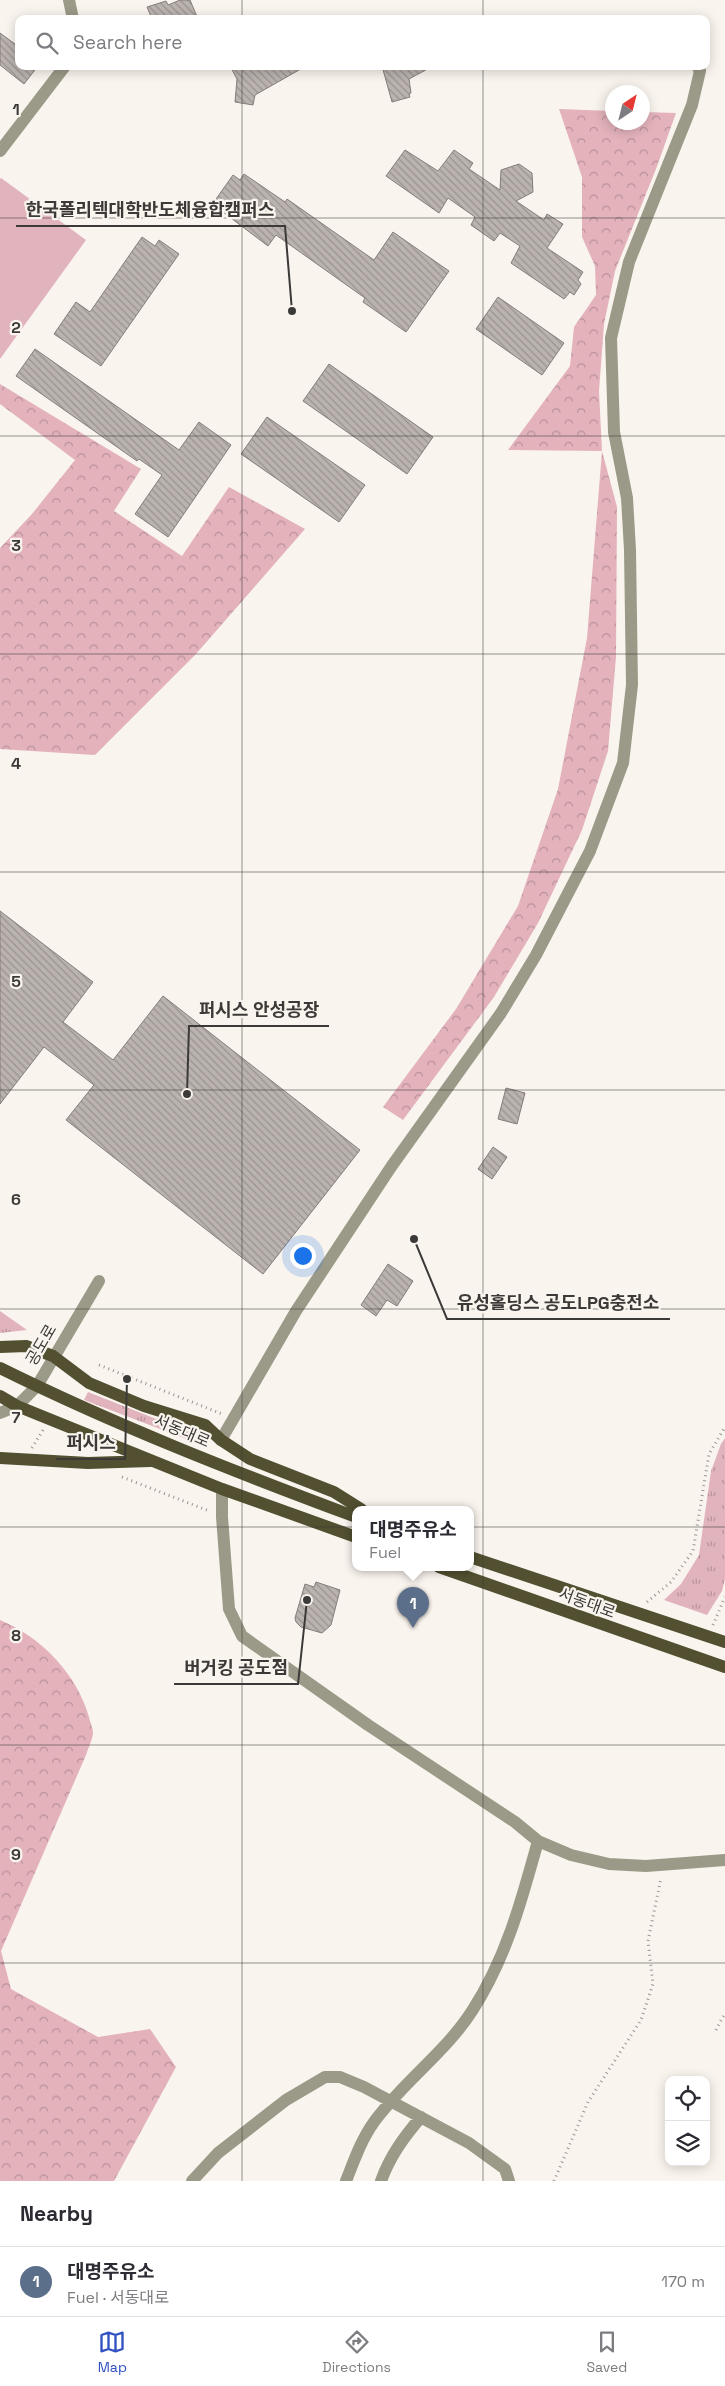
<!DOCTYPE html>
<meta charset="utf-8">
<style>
body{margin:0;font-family:"Space Grotesk","Noto Sans KR",sans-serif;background:#f2f2f3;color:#2b2b33}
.controls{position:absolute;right:15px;bottom:15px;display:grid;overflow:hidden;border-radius:10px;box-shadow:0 2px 12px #0003}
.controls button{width:45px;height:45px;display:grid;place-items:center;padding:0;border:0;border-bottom:1px solid #e1e1e2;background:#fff;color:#2b2b33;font:25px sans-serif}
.compass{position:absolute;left:605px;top:85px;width:45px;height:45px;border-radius:50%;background:#fff;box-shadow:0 2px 12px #0003;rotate:35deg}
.you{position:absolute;left:302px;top:1255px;width:18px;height:18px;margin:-12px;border:4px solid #fff;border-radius:50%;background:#1a73e8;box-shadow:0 0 0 8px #1a73e833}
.badge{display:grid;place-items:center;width:32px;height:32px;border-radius:50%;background:#3151c2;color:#fff;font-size:16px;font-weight:700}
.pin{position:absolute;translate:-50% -41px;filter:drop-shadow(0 1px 2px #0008)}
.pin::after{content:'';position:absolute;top:26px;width:18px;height:15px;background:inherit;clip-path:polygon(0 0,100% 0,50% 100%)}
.popup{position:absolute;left:352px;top:1506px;width:122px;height:65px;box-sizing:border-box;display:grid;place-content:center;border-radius:10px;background:#fff;filter:drop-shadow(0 1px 4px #0005);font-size:16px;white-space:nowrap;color:#7c7c81}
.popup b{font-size:19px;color:#2b2b33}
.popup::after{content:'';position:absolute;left:50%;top:100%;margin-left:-10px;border:10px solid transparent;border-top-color:#fff}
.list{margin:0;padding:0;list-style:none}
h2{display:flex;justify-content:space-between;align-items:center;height:65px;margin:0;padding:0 20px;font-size:21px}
h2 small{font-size:16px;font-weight:400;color:#7c7c81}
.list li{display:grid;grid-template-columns:32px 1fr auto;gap:15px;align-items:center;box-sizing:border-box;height:70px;padding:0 20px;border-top:1px solid #e1e1e2}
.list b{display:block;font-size:19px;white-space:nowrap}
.list p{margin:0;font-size:16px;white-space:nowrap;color:#7c7c81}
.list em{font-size:16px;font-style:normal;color:#7c7c81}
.icon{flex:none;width:28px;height:28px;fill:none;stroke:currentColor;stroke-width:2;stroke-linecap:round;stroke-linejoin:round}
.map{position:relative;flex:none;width:725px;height:2181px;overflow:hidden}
.search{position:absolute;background:#fff;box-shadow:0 2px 12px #0003;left:15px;right:15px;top:15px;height:55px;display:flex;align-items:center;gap:12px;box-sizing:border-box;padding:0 18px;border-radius:10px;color:#7c7c81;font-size:19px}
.sheet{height:135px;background:#fff}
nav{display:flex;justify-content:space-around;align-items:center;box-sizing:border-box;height:70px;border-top:1px solid #e1e1e2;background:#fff;font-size:14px;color:#7c7c81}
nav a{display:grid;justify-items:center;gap:2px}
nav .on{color:#3151c2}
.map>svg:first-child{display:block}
.grass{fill:url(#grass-tufts)}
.forest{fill:url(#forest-crowns)}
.pitch{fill:#e1b3bc}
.building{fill:url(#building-back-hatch);stroke:#857d7a}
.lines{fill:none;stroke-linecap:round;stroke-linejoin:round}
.path{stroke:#9a9692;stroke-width:3;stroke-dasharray:1 4;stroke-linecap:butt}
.minor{stroke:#9b9a88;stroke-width:12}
.major{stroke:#525030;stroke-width:12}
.grid{fill:none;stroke:#3c3a38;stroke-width:1;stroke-opacity:0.55}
.labels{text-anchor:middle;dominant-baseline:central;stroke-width:4.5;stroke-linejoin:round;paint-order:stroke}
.street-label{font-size:16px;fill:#3c3a38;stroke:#faf4ee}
.grid-label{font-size:16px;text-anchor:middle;font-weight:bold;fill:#3c3a38;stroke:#faf4ee;stroke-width:4.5;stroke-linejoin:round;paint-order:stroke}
.leader{fill:none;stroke:#3c3a38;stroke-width:2}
.callout-dot{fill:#3c3a38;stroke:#faf4ee;stroke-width:2}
.callout-label{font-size:18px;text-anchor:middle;font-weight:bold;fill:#3c3a38;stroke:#faf4ee;stroke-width:4.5;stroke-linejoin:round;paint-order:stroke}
</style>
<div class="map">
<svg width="725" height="2181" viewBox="0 0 725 2181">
<defs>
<pattern id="grass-tufts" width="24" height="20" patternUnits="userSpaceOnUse" patternTransform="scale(1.25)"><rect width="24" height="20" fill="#e1b3bc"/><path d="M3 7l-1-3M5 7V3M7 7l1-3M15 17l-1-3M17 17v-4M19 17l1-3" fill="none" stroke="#b8939a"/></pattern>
<pattern id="forest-crowns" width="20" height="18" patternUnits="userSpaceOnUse" patternTransform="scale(1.25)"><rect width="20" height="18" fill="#e3b2bb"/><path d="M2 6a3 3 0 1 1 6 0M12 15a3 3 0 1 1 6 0" fill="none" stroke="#b99299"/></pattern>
<pattern id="building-back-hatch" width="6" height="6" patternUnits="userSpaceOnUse" patternTransform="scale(1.25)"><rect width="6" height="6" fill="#bbb3b0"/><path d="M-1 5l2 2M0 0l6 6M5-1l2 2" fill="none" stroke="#999390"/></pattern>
</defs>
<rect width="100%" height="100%" fill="#faf4ee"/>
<path class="grass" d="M0,1311L27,1330L0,1333Z
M88,1392L189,1432L199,1439L189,1440L84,1400Z
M725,1438V1579L722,1591L707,1615L664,1600L681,1584L699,1555L711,1471L721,1444Z"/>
<path class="forest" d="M559,109L612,111V122H642L643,112L676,113L656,169L615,271L604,324L599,391L602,451L617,507L616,657L608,751L582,830L538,923L494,997L403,1120L383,1107L456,1009L518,906L558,789L587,638L602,451L508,450L570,366L574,327L596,295L595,266L582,237V177Z
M0,384L141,469L114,511L182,556L229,487L305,529L196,654L95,755L0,749V548L32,514L75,460L0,404Z
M0,1620C41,1637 77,1674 89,1717C90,1722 93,1728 93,1732C93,1739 88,1748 86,1755L1,1951L11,1989L98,2037L150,2029L176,2067L114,2181H0Z"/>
<path class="pitch" d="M1,178L86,240L0,359V179Z"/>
<path class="building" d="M180,0H190L198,19H152L147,7L166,1L168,5Z
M0,33L19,47V66H38L24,84L0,65Z
M230,66H306L255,95L253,105L235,102L237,79Z
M382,66H433L409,79L411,93L409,94L410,97L392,102Z
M405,150L438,171L454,150L473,163L469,169L500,190L501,170L519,164L532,173L533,192L516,201L544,220L547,214L563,224L547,248L583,272L578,280L581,284L574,295L570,292L564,299L511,263L520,246L500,233L494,241L471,225L475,217L448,198L439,213L386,176Z
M244,174L285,202L287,199L374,260L393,232L449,271L406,332L363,302L365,298L276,235L268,246L219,209L222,204L216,199L233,175L240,180Z
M142,237L155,246L159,240L179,254L101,366L54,334L76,302L90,312Z
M498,297L564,343L542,375L476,329Z
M35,349L179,450L199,422L231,445L168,537L135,514L162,475L139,459L137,461L16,376Z
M329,364L433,437L407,474L303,401Z
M267,417L365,485L339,522L241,454Z
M0,911L93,982L63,1022L113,1060L163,996L360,1150L263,1274L66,1120L94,1085L44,1047L0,1104Z
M506,1088L525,1093L517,1124L498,1119Z
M493,1147L507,1157L492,1179L478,1169Z
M388,1264L413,1281L397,1306L387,1300L376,1316L361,1305Z
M316,1582L340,1590L331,1625L322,1633L301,1627L296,1622L295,1618L305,1584L314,1587Z"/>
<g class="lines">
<path class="path" d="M99,1365L222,1414
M32,1448L43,1430
M122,1477L209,1511
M647,1602L671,1582L693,1551L709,1454L725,1427
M713,1625L725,1597
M716,2030L725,2013
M554,2181L588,2102L641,2020L653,1984L648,1941L661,1878"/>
<path class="minor" d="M69,0L73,19
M0,151L65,66
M0,1413L17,1406L37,1386L99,1281
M221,1440L296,1311L391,1167L501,1013L536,955L590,851L623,763L632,685L630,550L627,498L614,432L611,338L629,262L692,105L700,71L697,66
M222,1489V1517L229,1609L242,1636L368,1725L515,1822L538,1841L571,1855L609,1864L646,1866L725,1860
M192,2181L218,2153L286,2100L325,2077H340L364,2087L469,2143L505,2169L509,2181
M346,2181C354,2161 361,2140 374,2122C403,2082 445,2053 472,2011C506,1959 522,1899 538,1841
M381,2181C390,2156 404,2137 421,2117"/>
<path class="major" d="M0,1347L26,1346L53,1356L89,1383L144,1406L205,1425L221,1440L250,1459L334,1492L361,1509
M0,1368C115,1425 235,1472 356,1517
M0,1396L17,1406L222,1489L356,1537
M0,1458L88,1463L150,1461
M470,1557L725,1642
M439,1567L725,1667"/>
</g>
<path class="grid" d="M242,0V19M483,0V19M242,66V2181M483,66V2181M0,218H725M0,436H725M0,654H725M0,872H725M0,1090H725M0,1309H725M0,1527H725M0,1745H725M0,1963H725"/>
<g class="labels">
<g class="street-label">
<text transform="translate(41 1345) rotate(-60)">공도로</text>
<text transform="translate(182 1431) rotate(23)">서동대로</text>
<text transform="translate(587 1603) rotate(20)">서동대로</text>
</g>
</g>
<g class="grid-label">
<text x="16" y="115">1</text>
<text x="16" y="333">2</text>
<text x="16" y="551">3</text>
<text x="16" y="769">4</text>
<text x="16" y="987">5</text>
<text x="16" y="1205">6</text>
<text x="16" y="1423">7</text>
<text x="16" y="1641">8</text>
<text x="16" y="1860">9</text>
</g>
<path class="leader" d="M292 311L285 226H16M187 1094L189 1026H329M414 1239L447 1319H670M127 1379L125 1459H56M307 1600L298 1684H174"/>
<g class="callout-dot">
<circle cx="292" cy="311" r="5"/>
<circle cx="187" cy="1094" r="5"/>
<circle cx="414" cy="1239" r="5"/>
<circle cx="127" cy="1379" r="5"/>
<circle cx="307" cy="1600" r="5"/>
</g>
<g class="callout-label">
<text x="150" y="216">한국폴리텍대학반도체융합캠퍼스</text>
<text x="259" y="1016">퍼시스 안성공장</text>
<text x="558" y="1309">유성홀딩스 공도LPG충전소</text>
<text x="91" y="1449">퍼시스</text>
<text x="236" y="1674">버거킹 공도점</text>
</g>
</svg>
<div class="controls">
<button><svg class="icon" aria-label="locate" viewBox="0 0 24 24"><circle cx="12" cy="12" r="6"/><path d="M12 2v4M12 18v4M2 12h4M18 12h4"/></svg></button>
<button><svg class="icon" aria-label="layers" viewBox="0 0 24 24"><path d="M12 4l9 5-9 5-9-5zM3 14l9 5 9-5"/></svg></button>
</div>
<svg class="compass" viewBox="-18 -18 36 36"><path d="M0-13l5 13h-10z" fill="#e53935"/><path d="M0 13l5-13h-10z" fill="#7c7c81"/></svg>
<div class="you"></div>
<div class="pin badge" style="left:413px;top:1628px;background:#5c6f8a">1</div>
<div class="popup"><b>대명주유소</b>Fuel</div>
<div class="search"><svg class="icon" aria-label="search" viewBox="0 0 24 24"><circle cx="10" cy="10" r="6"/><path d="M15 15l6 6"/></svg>Search here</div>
</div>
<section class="sheet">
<h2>Nearby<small></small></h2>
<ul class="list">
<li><span class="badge" style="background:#5c6f8a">1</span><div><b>대명주유소</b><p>Fuel · 서동대로</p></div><em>170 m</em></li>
</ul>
</section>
<nav>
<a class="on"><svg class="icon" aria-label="map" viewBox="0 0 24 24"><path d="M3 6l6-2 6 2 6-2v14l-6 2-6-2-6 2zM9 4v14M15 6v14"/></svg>Map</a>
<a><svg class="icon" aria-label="directions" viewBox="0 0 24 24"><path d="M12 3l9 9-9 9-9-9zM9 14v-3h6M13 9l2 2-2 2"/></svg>Directions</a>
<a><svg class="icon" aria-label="saved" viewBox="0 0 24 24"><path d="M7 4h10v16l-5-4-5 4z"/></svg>Saved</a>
</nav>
